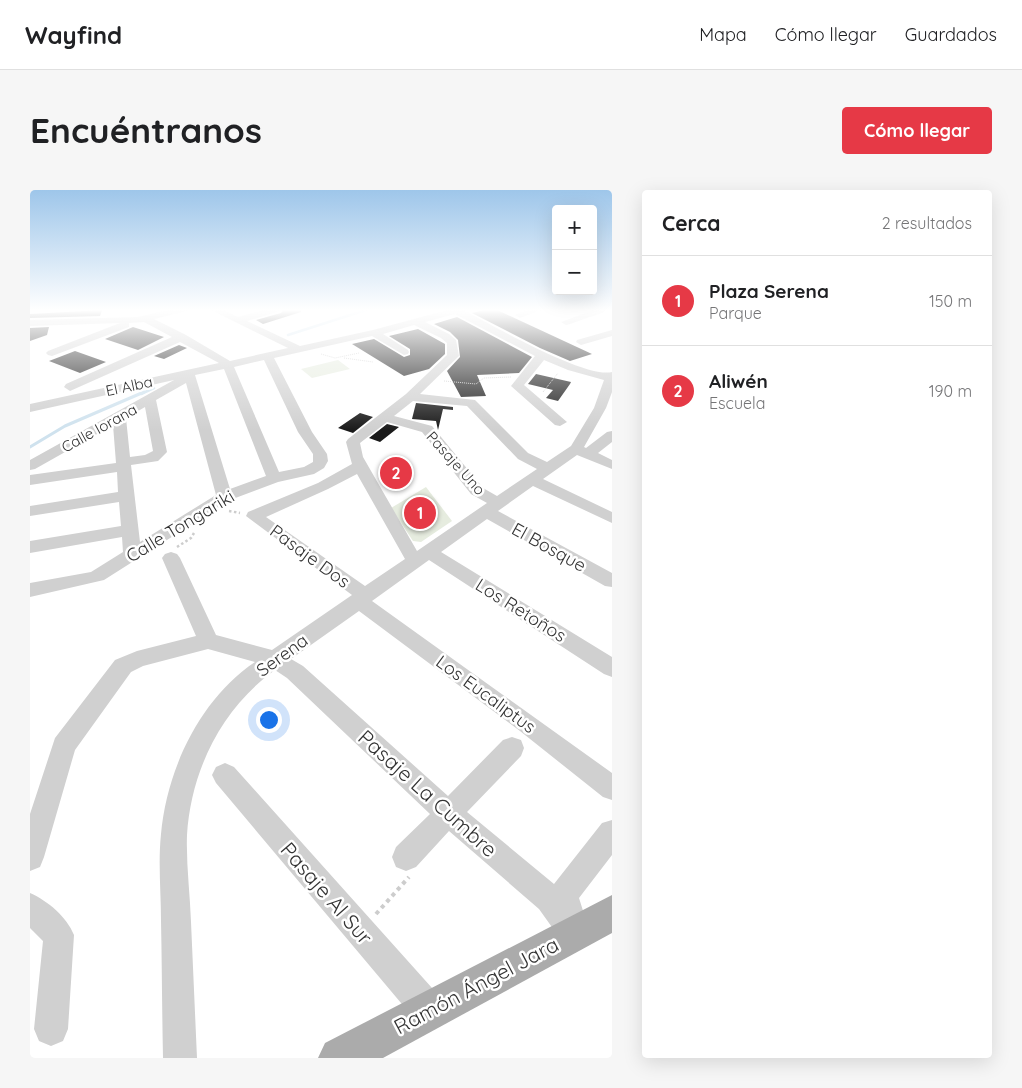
<!DOCTYPE html>
<html lang="es">
<meta charset="utf-8">
<style>
body{margin:0;font-family:Quicksand,sans-serif;background:#f6f6f6;color:#202124}
.controls{position:absolute;right:15px;top:15px;display:grid;overflow:hidden;border-radius:5px;box-shadow:0 5px 20px #0002}
.controls button{width:45px;height:45px;display:grid;place-items:center;padding:0;border:0;border-bottom:1px solid #e0e0e0;background:#fff;color:#202124;font:25px sans-serif}
.you{position:absolute;left:238px;top:529px;width:18px;height:18px;margin:-12px;border:4px solid #fff;border-radius:50%;background:#1a73e8;box-shadow:0 0 0 8px #1a73e833}
.badge{display:grid;place-items:center;width:32px;height:32px;border-radius:50%;background:#e63946;color:#fff;font-size:16px;font-weight:700}
.pin{position:absolute;translate:-50% -50%;border:2px solid #fff;box-shadow:0 1px 5px #0006}
.list{margin:0;padding:0;list-style:none}
h2{display:flex;justify-content:space-between;align-items:center;height:65px;margin:0;padding:0 20px;font-size:21px}
h2 small{font-size:16px;font-weight:400;color:#757577}
.list li{display:grid;grid-template-columns:32px 1fr auto;gap:15px;align-items:center;box-sizing:border-box;height:90px;padding:0 20px;border-top:1px solid #e0e0e0}
.list b{display:block;font-size:19px;white-space:nowrap}
.list p{margin:0;font-size:16px;white-space:nowrap;color:#757577}
.list em{font-size:16px;font-style:normal;color:#757577}
.map{position:relative;flex:none;width:582px;height:868px;overflow:hidden;border-radius:5px}
header{display:flex;align-items:center;gap:30px;box-sizing:border-box;height:70px;padding:0 25px;background:#fff;border-bottom:1px solid #e0e0e0}
header strong{font-size:24px}
nav{display:flex;gap:28px;margin-inline-start:auto;font-size:18px}
.intro{display:flex;align-items:center;justify-content:space-between;box-sizing:border-box;height:120px;padding:0 30px}
h1{margin:0;font-size:35px}
.button{padding:12px 22px;border-radius:5px;background:#e63946;color:#fff;font-size:18px;font-weight:700}
main{display:flex;gap:30px;padding:0 30px}
aside{flex:1;background:#fff;border-radius:5px;box-shadow:0 5px 20px #0002}
.map>svg:first-child{display:block}
.green{fill:#e6ecdf}
.lines{fill:none;stroke-linecap:round;stroke-linejoin:round}
.stream-far1{stroke:#cfe2ee;stroke-width:2.5}
.stream{stroke:#cfe2ee;stroke-width:3}
.building{fill:#1a1a1a}
.path-far2{stroke:#cdcdcd;stroke-width:1;stroke-dasharray:1 1;stroke-linecap:butt}
.path-far1{stroke:#cdcdcd;stroke-width:2.5;stroke-dasharray:2.5 2.5;stroke-linecap:butt}
.path{stroke:#cdcdcd;stroke-width:4;stroke-dasharray:4 4;stroke-linecap:butt}
.minor{fill:#d0d0d0;fill-rule:evenodd}
.major{fill:#ababab;fill-rule:evenodd}
.labels{text-anchor:middle;dominant-baseline:central;stroke-width:5;stroke-linejoin:round;paint-order:stroke}
.far-street-label{font-size:15px;fill:#333;stroke:#fff}
.street-label{font-size:18px;fill:#333;stroke:#fff}
.near-street-label{font-size:21px;fill:#333;stroke:#fff}
</style>
<header>
<strong>Wayfind</strong>
<nav><a>Mapa</a><a>Cómo llegar</a><a>Guardados</a></nav>
</header>
<div class="intro"><h1>Encuéntranos</h1><a class="button">Cómo llegar</a></div>
<main>
<div class="map">
<svg width="582" height="868" viewBox="0 0 582 868">
<rect width="100%" height="100%" fill="#fff"/>
<path class="green" d="M308,170L320,179L282,188L271,179Z
M396,297L422,331L391,352L383,351L361,318Z"/>
<g class="lines">
<path class="stream-far1" d="M258,145L339,119
M111,204L124,198"/>
<path class="stream" d="M0,257L35,236L114,202"/>
</g>
<path class="building" d="M254,119H271V122L233,134L226,130L251,123Z
M458,119H465L562,164L540,171L510,158L442,123Z
M72,120L70,126L0,128V124Z
M427,127L502,167L489,183L447,185L456,206L431,207L417,181L430,167L428,150L420,142L404,134Z
M19,137L17,145L0,151V138Z
M103,137L134,147L108,160L75,149Z
M388,139L415,154V164L399,179L374,186L322,154L344,149L374,167L380,165V159L359,146Z
M149,155L157,158L134,169L124,166Z
M45,161L76,172L50,183L19,171Z
M506,184L541,192L540,194L528,211L516,208L523,200L498,194Z
M386,213L423,217V220L413,219L408,240L406,231L382,229Z
M330,223L343,227L323,243L308,238Z
M357,234L369,237L350,252L339,248Z"/>
<g class="lines">
<path class="path-far2" d="M291,164L305,168L329,163
M314,168L343,172
M414,191L446,194L454,188L481,187
M513,202L528,183"/>
<path class="path-far1" d="M199,321L210,323
M147,357L161,348L164,343"/>
<path class="path" d="M346,724L379,687"/>
<path class="minor" d="M142,119H159L157,121L124,129L156,145L200,171L258,158L179,119H191L208,127L237,119H252L250,121L217,131L270,156L343,140L421,119H437L435,121C462,135 556,189 582,182V202L576,218L554,257L556,258L577,242L582,241V252L568,263L582,270V279L547,265L513,289L582,322V333L503,296L468,321L582,383V397L575,396L457,329L411,362L582,467V487L574,484L399,370L342,411L582,583V610L573,607L490,541L329,421L261,469L273,476L418,606L473,550L482,547L491,550L494,558L491,566L437,622L524,694L572,633L582,630V665L549,708L560,743L556,754L545,758L534,754L509,719L419,641L386,677L376,681L366,677L362,667L366,657L400,624L257,488L245,480C192,518 161,580 157,645C156,674 160,703 161,732C163,777 165,823 167,868H133C132,822 132,777 131,731C131,702 128,673 131,644C137,579 170,509 225,472L178,459L113,476L101,482L45,560L14,667L10,677L0,681V624L25,548L85,470L107,461L166,446L132,368L135,364L141,362L147,364L150,368L186,445L242,460L322,405L216,326L218,322L288,293L322,274L316,252L318,249L376,204L417,165V153L411,148L384,135L353,144L378,160L379,162L378,164L374,165L342,146L244,168L282,242L297,264L298,271L294,278L284,284L248,292L200,310L74,390L0,407V393L61,382L93,362L92,347L0,363V351L91,336L89,312L0,326V316L88,302L87,282L0,295V285L86,273L83,235L5,279L0,280V270L144,190L0,222V214L189,173L150,152L40,201L34,197L36,194L142,147L114,132L99,133V137L22,166L18,165L16,163L18,161L90,133L0,136V130L108,127ZM425,124L505,166L481,196L525,235L530,236L537,232L494,195L514,170L538,180L574,190L564,218L541,256L517,272L498,263L445,210L390,204L429,166L426,150L419,144L395,132ZM234,170L268,242L283,264V272L274,277L249,282L204,177ZM194,179L236,286L200,299L165,185ZM156,193L186,305L110,352L101,275L128,271L137,262L126,210ZM383,211L437,216L488,269L507,279L467,306L453,298L402,236L364,226ZM115,217L123,261L115,265L100,267L96,228ZM357,232L392,242L441,304L457,313L387,361L333,267L330,253ZM327,284L375,369L335,396L236,327L298,299Z
M499,119H514L490,128L485,125Z
M567,119H582L540,134L536,135L531,132Z
M582,140V146L551,155L546,152L547,150Z
M195,573L204,577L411,808L415,820L411,832L399,836L387,832L186,593L182,585L186,577Z
M0,703C18,711 37,727 44,745L38,839L33,851L21,856L9,851L4,839L13,751L0,738Z"/>
<path class="major" d="M582,705V743L353,868H288L295,853Z"/>
</g>
<linearGradient id="sky" x2="0" y2="1"><stop stop-color="#9ec6ea"/><stop offset="0.5" stop-color="#fff"/><stop offset="1" stop-color="#fff" stop-opacity="0"/></linearGradient>
<rect width="582" height="240" fill="url(#sky)"/>
<g class="labels">
<g class="far-street-label">
<text transform="translate(99 196) rotate(-12)">El Alba</text>
<text transform="translate(69 238) rotate(-29)">Calle Iorana</text>
<text transform="translate(426 273) rotate(48)">Pasaje Uno</text>
</g>
<g class="street-label">
<text transform="translate(150 336) rotate(-31)">Calle Tongariki</text>
<text transform="translate(519 357) rotate(29)">El Bosque</text>
<text transform="translate(280 366) rotate(36)">Pasaje Dos</text>
<text transform="translate(491 420) rotate(32)">Los Retoños</text>
<text transform="translate(252 465) rotate(-36)">Serena</text>
<text transform="translate(456 504) rotate(36)">Los Eucaliptus</text>
</g>
<g class="near-street-label">
<text transform="translate(398 603) rotate(42)">Pasaje La Cumbre</text>
<text transform="translate(297 703) rotate(49)">Pasaje Al Sur</text>
<text transform="translate(446 795) rotate(-28)">Ramón Ángel Jara</text>
</g>
</g>
</svg>
<div class="controls">
<button>+</button>
<button>−</button>
</div>
<div class="you"></div>
<div class="pin badge" style="left:390px;top:323px">1</div>
<div class="pin badge" style="left:366px;top:283px">2</div>
</div>
<aside>
<h2>Cerca<small>2 resultados</small></h2>
<ul class="list">
<li><span class="badge">1</span><div><b>Plaza Serena</b><p>Parque</p></div><em>150 m</em></li>
<li><span class="badge">2</span><div><b>Aliwén</b><p>Escuela</p></div><em>190 m</em></li>
</ul>
</aside>
</main>
